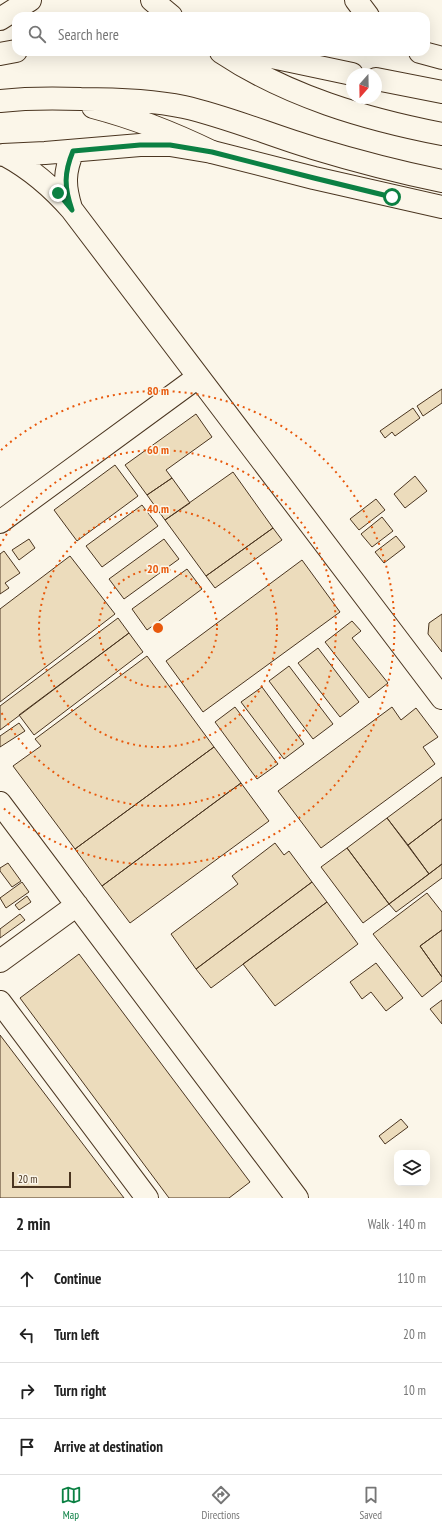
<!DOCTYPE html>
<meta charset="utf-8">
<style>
body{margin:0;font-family:"PT Sans Narrow",sans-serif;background:#f6f6f6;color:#222}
.controls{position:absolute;right:12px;bottom:12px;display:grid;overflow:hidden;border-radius:8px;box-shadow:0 4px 16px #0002}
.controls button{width:36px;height:36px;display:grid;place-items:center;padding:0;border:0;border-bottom:1px solid #e0e0e0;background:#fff;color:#222;font:20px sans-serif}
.compass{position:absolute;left:346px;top:68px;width:36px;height:36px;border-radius:50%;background:#fff;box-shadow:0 4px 16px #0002;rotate:200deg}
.scale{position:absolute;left:12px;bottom:10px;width:59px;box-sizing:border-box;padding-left:4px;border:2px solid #4a3520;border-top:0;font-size:11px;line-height:14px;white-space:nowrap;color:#4a3520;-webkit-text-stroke:3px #fbf6e9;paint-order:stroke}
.stop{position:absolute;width:12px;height:12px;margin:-9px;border:3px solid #0b8043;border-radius:50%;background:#fff}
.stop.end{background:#0b8043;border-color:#fff;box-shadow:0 1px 4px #0008}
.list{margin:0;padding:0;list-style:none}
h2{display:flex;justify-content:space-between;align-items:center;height:52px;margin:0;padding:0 16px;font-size:17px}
h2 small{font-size:13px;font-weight:400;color:#767676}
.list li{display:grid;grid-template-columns:26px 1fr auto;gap:12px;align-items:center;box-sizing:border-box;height:56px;padding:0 16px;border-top:1px solid #e0e0e0}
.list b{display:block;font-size:15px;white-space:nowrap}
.list em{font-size:13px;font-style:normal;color:#767676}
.icon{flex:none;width:22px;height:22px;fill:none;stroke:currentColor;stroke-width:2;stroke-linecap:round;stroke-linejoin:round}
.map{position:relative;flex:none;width:442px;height:1198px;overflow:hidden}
.search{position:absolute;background:#fff;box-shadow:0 4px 16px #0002;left:12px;right:12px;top:12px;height:44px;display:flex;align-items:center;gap:10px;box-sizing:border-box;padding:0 14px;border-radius:12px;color:#767676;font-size:15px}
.sheet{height:276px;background:#fff}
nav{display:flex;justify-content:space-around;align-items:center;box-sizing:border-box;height:56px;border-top:1px solid #e0e0e0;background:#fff;font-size:11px;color:#767676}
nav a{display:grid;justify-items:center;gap:2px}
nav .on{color:#0b8043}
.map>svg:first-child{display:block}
.building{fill:#ecdcbc;stroke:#4a3520}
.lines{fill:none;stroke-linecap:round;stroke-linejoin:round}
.minor-casing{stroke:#4a3520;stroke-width:24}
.highway-casing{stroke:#4a3520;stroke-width:24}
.minor{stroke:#fbf6e9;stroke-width:22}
.highway{stroke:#fbf6e9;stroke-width:22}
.route{stroke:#0b8043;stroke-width:5}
.ring{fill:none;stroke:#e8590c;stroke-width:2;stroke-dasharray:2 4}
.centre{fill:#e8590c;stroke:#fbf6e9;stroke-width:2}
.ring-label{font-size:12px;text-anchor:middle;font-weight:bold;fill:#e8590c;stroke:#fbf6e9;stroke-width:3;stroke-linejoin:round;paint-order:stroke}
</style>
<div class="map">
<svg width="442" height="1198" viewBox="0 0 442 1198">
<rect width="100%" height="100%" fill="#fbf6e9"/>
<path class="building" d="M442,389V403L423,416L417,406Z
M413,408L420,418L395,436L392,432L385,438L380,431Z
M196,414L212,437L166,470L172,478L147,495L125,465Z
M115,465L138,496L77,541L54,510Z
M233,472L273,528L206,576L165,520Z
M415,476L427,491L405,508L394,494Z
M172,478L190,503L165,520L147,495Z
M376,499L385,510L359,530L350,519Z
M142,505L158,526L102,567L86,546Z
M382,517L393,531L372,547L361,534Z
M273,528L282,540L215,588L206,576Z
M396,536L405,547L384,563L375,552Z
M29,539L35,548L19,560L12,550Z
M164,539L179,559L124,599L109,579Z
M4,551L20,573L5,583L9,588L0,594V554Z
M70,556L115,614L0,702V609Z
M302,560L340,612L203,712L166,661Z
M187,569L202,589L147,630L132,609Z
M442,614V652L428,634L429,623Z
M118,618L129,633L0,730V706Z
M352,621L361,631L352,638L388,683L369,698L325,642Z
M129,633L143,652L34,735L19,715Z
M318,648L359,702L340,717L298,663Z
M147,656L214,747L75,849L13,766L41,746L35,739Z
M289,666L333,724L313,739L269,681Z
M262,687L304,744L284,759L241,702Z
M235,707L278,764L257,779L215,722Z
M392,707L401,720L416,708L438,737L423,747L435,764L321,848L278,791Z
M19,723L25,731L0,747V736Z
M214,747L241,783L102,886L75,849Z
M442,777V819L408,845L387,818Z
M241,783L269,821L130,923L102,886Z
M387,818L429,874L389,904L347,848Z
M442,819V864L429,874L408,845Z
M275,843L284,855L289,851L312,882L196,969L171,934L238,884L232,876Z
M347,848L389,904L363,923L321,867Z
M8,863L21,881L12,887L0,871V868Z
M442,864V878L396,912L389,904Z
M22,882L29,892L6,908L0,898Z
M312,882L327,902L211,988L196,969Z
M427,893L442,912V930L420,946L442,977V981L422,997L373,934Z
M27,896L31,902L19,910L15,905Z
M327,902L358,944L275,1006L243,964Z
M20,914L25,920L0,938V929Z
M442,930V977L420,946Z
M79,954L250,1182L229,1198H169L20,998Z
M376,963L403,998L386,1011L371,992L362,999L350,982Z
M442,1000V1024L430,1009Z
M0,1035L124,1198H0Z
M401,1119L408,1127L385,1144L379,1136Z"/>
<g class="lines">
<defs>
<path id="minor" d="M3,155L45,153L140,145H170L212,152L314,178L442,207
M5,155C31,169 52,187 72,210L442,698
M71,208C64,186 64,172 73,151
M0,522L198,377
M0,803L297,1198
M0,961L77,905
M0,1002L147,1198"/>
<path id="highway" d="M152,0L171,16
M356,0L368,16
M0,19L30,0
M221,52C287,96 365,119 442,134
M248,52L352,74
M420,52L442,58
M0,54L16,51
M376,79L442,92
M0,101C27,98 54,98 81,99C115,99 151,100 184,107C228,117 270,135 313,148C356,161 398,172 442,181
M93,107C135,118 173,133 212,152"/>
</defs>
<use href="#minor" class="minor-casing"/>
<use href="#highway" class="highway-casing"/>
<use href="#minor" class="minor"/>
<use href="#highway" class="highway"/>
</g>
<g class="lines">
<path class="route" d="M58,193L72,210C64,187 64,173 73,151L140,145H170L212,152L314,178L392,197"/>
</g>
<g class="ring">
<circle cx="158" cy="628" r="59"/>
<circle cx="158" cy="628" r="119"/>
<path d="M0 546A178 178 0 1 1 0 710"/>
<path d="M1 450A237 237 0 1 1 1 806"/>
</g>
<circle cx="158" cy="628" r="6" class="centre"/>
<g class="ring-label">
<text x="158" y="395">80 m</text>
<text x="158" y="454">60 m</text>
<text x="158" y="513">40 m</text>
<text x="158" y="573">20 m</text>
</g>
</svg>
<div class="controls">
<button><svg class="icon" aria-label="layers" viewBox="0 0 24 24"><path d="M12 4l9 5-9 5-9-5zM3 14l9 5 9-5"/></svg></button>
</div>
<svg class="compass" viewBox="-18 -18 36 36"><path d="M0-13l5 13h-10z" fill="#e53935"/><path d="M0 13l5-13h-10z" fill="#767676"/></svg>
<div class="scale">20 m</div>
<div class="stop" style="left:392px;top:197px"></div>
<div class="stop end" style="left:58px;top:193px"></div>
<div class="search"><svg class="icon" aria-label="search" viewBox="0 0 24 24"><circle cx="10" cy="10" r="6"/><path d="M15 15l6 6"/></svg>Search here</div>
</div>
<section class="sheet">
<h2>2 min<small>Walk · 140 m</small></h2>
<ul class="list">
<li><svg class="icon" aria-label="ahead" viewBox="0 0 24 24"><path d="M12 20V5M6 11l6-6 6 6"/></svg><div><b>Continue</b></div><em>110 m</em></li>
<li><svg class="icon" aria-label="left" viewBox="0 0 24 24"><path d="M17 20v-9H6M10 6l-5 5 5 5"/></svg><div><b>Turn left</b></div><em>20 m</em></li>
<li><svg class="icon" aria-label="right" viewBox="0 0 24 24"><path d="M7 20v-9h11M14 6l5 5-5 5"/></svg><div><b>Turn right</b></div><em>10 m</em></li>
<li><svg class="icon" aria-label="arrive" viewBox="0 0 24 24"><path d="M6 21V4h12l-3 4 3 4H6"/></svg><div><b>Arrive at destination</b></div></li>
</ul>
</section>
<nav>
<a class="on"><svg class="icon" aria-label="map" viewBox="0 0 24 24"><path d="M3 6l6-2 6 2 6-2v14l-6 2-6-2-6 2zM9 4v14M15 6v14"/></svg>Map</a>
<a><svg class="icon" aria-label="directions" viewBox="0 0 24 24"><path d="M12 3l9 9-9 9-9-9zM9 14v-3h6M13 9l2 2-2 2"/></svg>Directions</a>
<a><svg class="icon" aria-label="saved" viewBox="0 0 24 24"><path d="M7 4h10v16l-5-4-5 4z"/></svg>Saved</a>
</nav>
